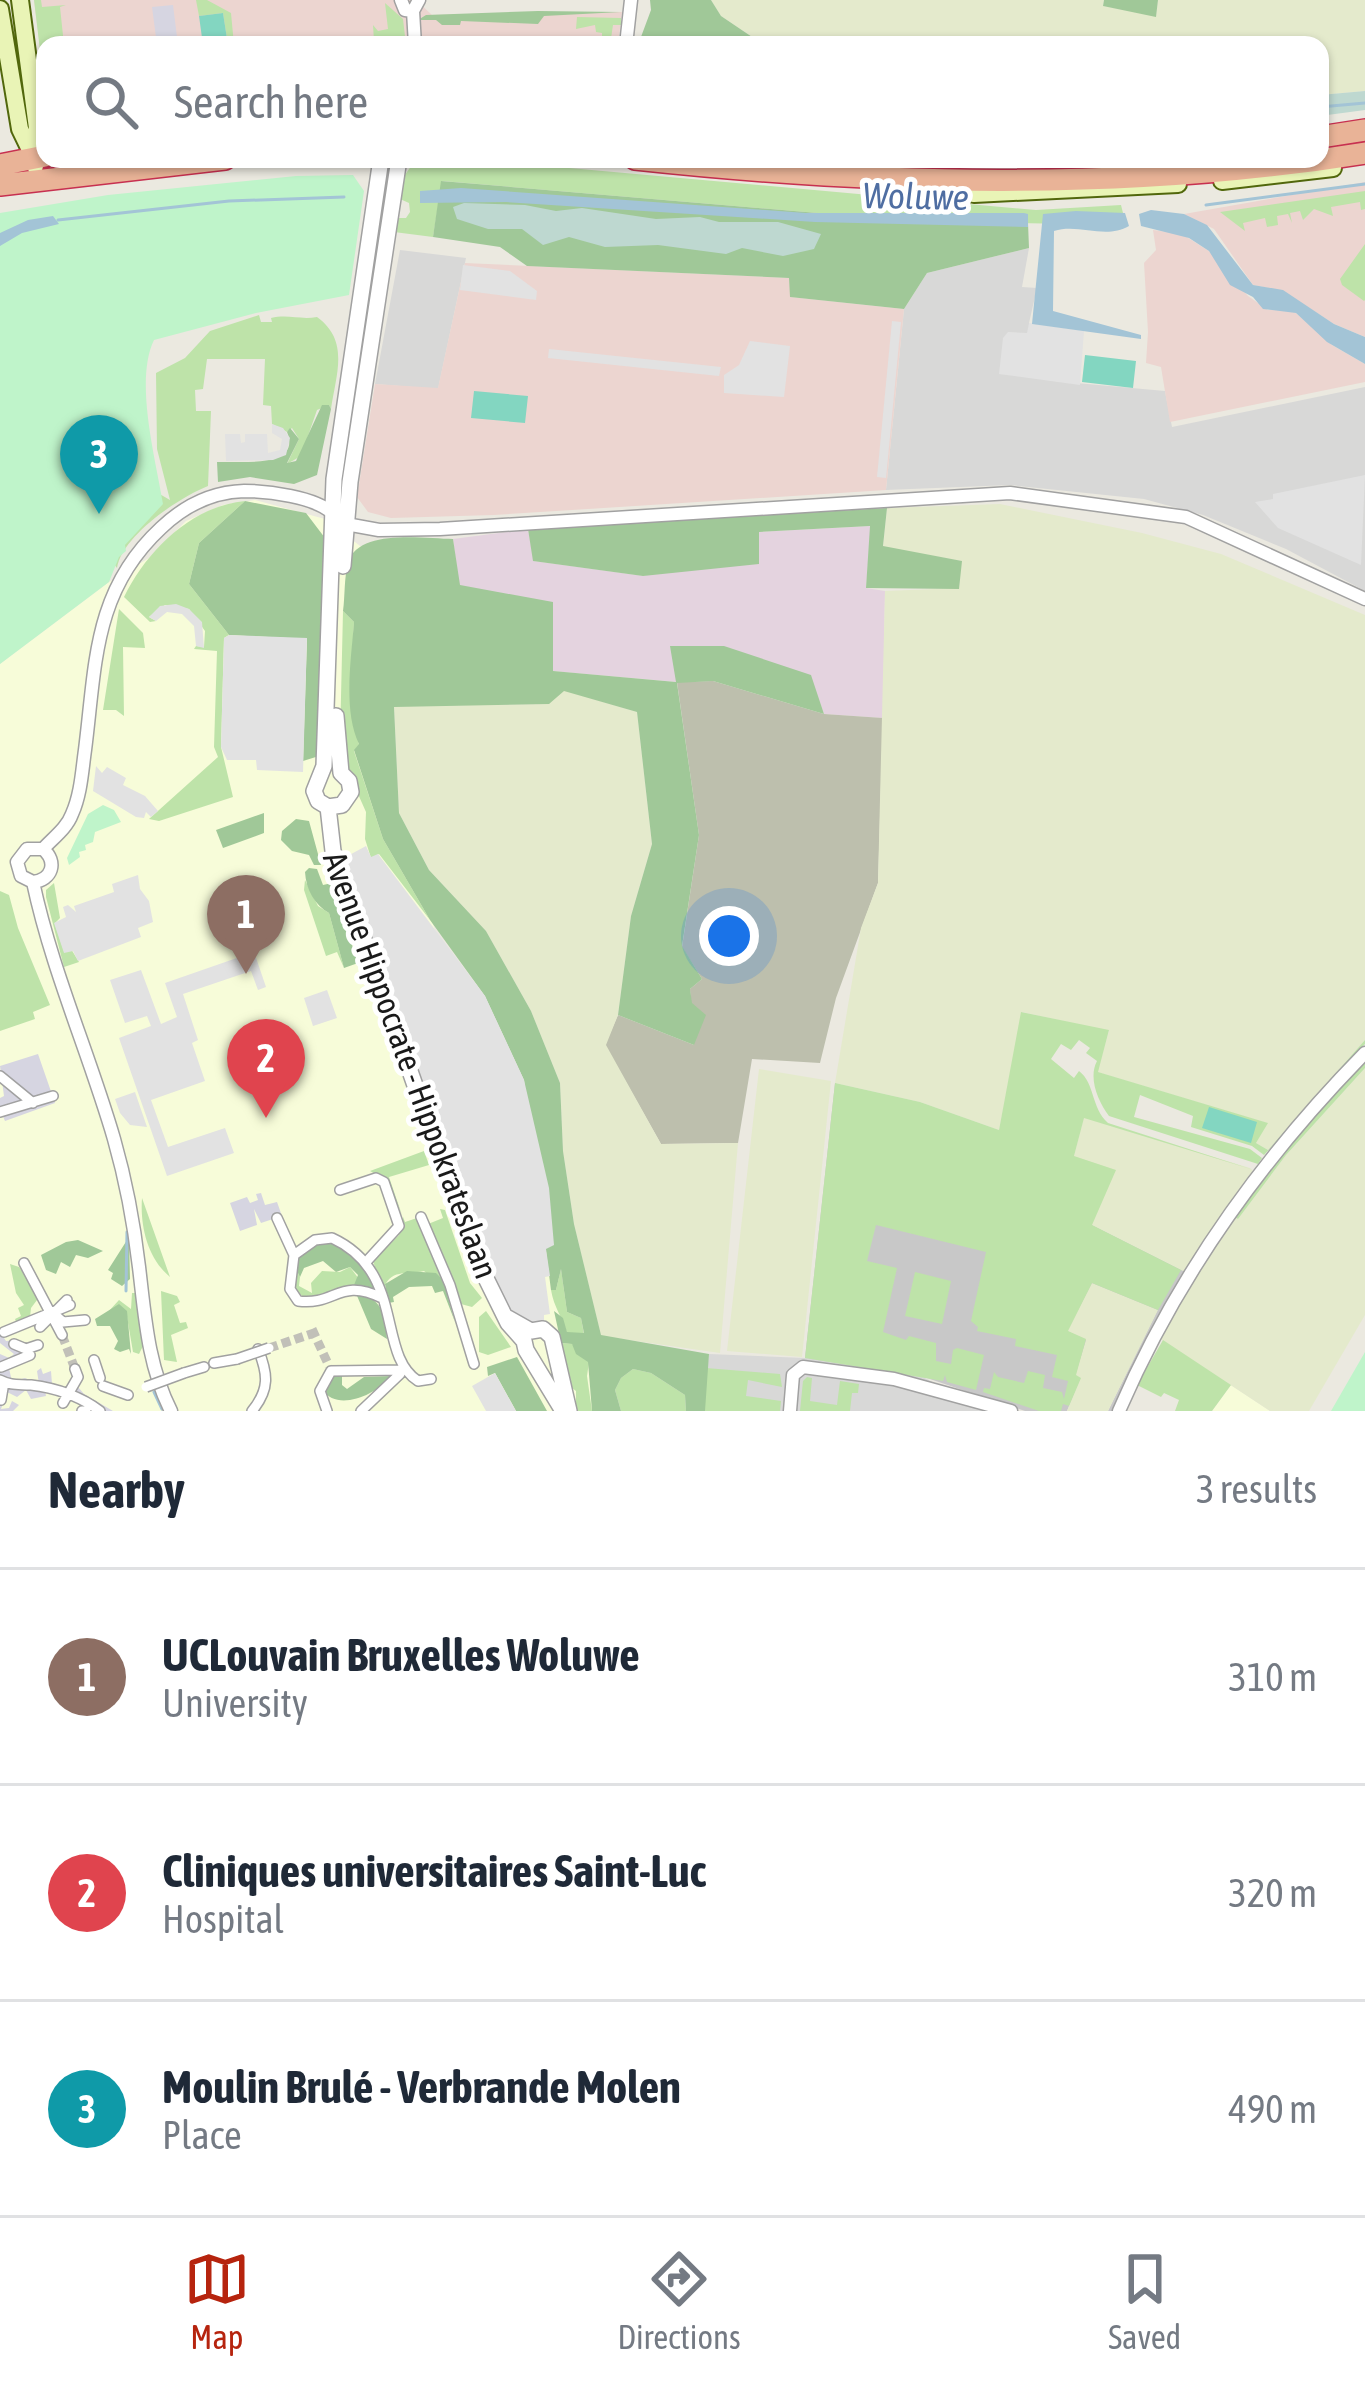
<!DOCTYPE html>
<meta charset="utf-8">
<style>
body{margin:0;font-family:"Asap Condensed",sans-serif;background:#f6f6f7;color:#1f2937}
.you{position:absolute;left:729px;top:936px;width:42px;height:42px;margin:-30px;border:9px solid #fff;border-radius:50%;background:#1a73e8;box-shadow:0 0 0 18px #1a73e833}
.badge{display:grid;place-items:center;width:78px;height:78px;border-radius:50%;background:#b6240e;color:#fff;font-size:39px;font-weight:700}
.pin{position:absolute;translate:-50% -99px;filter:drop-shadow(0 3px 6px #0008)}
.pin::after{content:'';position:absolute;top:63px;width:42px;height:36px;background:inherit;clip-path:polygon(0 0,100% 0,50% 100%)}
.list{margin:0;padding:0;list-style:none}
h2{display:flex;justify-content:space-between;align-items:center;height:156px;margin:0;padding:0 48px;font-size:51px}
h2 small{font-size:39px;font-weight:400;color:#747a83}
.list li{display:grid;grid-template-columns:78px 1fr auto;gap:36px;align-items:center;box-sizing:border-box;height:216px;padding:0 48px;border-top:3px solid #e0e1e3}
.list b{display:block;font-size:45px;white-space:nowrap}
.list p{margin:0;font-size:39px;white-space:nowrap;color:#747a83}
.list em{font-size:39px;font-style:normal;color:#747a83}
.icon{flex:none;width:66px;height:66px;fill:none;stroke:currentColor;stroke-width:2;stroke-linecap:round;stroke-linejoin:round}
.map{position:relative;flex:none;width:1365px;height:1411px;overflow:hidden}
.search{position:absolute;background:#fff;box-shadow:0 3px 9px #0004;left:36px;right:36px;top:36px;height:132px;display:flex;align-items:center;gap:30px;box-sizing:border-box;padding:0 42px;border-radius:24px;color:#747a83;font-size:45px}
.sheet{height:804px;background:#fff}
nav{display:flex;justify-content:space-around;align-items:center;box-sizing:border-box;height:168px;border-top:3px solid #e0e1e3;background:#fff;font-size:33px;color:#747a83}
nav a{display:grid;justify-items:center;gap:6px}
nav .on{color:#b6240e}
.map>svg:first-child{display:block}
.residential{fill:#d8d8d7}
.commercial{fill:#ecd5d0}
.industrial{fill:#e4d3df}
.education{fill:#f7fcd9}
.religious{fill:#c8c8c8}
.construction{fill:#bdbfad}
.farmland{fill:#e4eacc}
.grass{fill:#bee3a9}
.forest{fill:#a0c898}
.wetland{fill:#bed8d0}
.park{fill:#bff4ca}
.pitch{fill:#83d6c1}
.parking{fill:#e2e2e2}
.plaza{fill:#d6d5e1}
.water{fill:#a3c4d6}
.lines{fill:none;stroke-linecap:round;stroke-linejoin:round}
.stream{stroke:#a3c4d6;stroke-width:3}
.pedestrian-tunnel{stroke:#c1c0b8;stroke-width:9;stroke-dasharray:9 4.5;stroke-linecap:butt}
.pedestrian-casing{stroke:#a1a1a1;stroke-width:12}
.minor-casing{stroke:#a1a1a1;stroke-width:15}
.tertiary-casing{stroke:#a1a1a1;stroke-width:18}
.secondary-casing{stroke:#51670c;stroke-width:20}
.trunk-casing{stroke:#c73050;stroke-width:24}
.pedestrian{stroke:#fff;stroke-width:9}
.minor{stroke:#fff;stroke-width:12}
.tertiary{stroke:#fff;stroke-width:15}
.secondary{stroke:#e9f4b6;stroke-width:16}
.trunk{stroke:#e9b397;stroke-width:21}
.pedestrian-bridge-casing{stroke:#a1a1a1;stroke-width:12;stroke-linecap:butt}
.pedestrian-bridge{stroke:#fff;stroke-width:9}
.labels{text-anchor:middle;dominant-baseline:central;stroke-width:10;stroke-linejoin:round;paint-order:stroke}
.street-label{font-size:33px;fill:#1a1a1a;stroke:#fff}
.water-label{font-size:36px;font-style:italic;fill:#4f6ea2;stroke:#fff}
</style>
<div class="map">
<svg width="1365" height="1411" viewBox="0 0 1365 1411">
<rect width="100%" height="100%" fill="#ebe9e0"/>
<path class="residential" d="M1029,248L1022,287L1037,288L1029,323L1054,381L1165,391L1172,427L1365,387V591L1286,549L1203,515L1144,499L1010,485L886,490L904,309L927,273Z
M400,250L466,258L438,389L375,384Z
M709,1354L805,1358L881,1368L921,1376L974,1404L996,1411H702Z"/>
<path class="commercial" d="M34,0H416L432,15L622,12L618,45H45V87Z
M1365,182V337L1334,324L1283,291L1253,285L1214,229L1184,214Z
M1153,230L1182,234L1209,251L1248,296L1268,310L1288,309L1296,313L1332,345L1365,364V382L1170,422L1161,367L1146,363L1148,332L1144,263L1156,250Z
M465,263L790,278L791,297L904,309L886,490L494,515L391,518L368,512L357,497L375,384L438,388Z"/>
<path class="industrial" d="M871,526L866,588L885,591L883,718L824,714L810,675L677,682L552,671L459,585L453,539L528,529L534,561L644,576L758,532Z"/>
<path class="education" d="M255,500L325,519L364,549L403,841L608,1411H0V664L109,582L149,558L186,521L223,505Z
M1231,1385L1270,1411H1212Z"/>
<path class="religious" d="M835,1083L1092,1225L1186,1272L1114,1411H1108L1157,1311L1081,1378L1067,1411H1025L921,1376L805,1358Z"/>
<path class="construction" d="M713,681L824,714L883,718L878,883L836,998L820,1063L752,1059L738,1143L661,1144L605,1045L618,1015L694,1045L690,989L702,979L682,947L699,835L677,682Z"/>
<path class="farmland" d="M711,0H1104L1103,6L1156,16L1158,0H1365V91L1320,95V45H764L721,16Z
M1000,504L1142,533L1221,554L1365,615V1040L1268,1150L1256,1143L1267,1123L1097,1072L1109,1031L1022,1012L999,1130L920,1102L835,1083L861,928L878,883L885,591L959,588L961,561L883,547L887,508Z
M563,690L637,712L652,844L631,916L618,1015L606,1045L661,1144L738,1143L720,1353L601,1336L574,1224L563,1151L560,1083L531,1011L486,931L429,870L399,813L394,706L548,704Z
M1365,1068V1315L1309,1411H1270L1159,1338L1193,1276L1092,1225L1074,1156L1084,1117L1250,1168L1253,1171L1225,1209L1238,1219L1286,1155Z
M759,1069L831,1081L802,1357L727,1351Z
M1092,1283L1158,1310L1108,1411H1067L1080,1379L1075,1376L1086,1340L1067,1331Z"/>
<path class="grass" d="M34,0H41L42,7L66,5L60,7L64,45H45L42,67Z
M196,0H207L231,13L234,45H228L223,13L199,16Z
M385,3L403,19L406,45L374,41L373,25L378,31L388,29Z
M577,17L621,18V25H613L610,45H602V33L596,32L595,25L576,29Z
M429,163L547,166L1036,210L1121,205L1126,225L911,221L442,181L433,237L394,232L397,218H406L410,212L409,203L400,199L404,176L412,165Z
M1365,191V209L1361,210L1360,202L1331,207L1333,216L1314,209L1303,220L1300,211L1290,213L1292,223L1288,214L1277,216L1278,225L1267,227L1265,218L1243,223L1245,231L1220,212Z
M1365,244V300L1364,301L1342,285L1340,279Z
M259,315L261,322H272L271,318C288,314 300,320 317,317C350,341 336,374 331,409L329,405L317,410L301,456L287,464L299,439L292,428L287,432L272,424L271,406L263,405L265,359H207L203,389L195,390L196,411H211L208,486C178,498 122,536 117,568L0,402L170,500L157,449L156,373L185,358L210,331Z
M245,501L199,543L189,584L229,635L224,638L221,747L233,797L159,821L149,819L218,757L214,747L217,651L194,649L196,646L204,647L205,631L189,609L165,605L149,617L156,621L150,622L124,597C147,550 192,506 245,501Z
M119,609L143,633L145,648L123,647L124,716L116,710H103Z
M343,611L354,622L350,691L359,745L354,751L383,839L430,920L379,854L371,858L365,839L366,812L346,767L340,740Z
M305,880L318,906L329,913L344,968L337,952L326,956L304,890Z
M54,883L60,918L55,923L79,962L64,967L46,897V890Z
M0,891L9,895L18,928L50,1005L33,1012L35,1019L0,1031Z
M1021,1012L1109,1030L1098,1072L1268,1123L1256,1143L1268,1150L1365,1040V1044L1264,1155L1252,1146L1191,1127L1193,1116L1140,1095L1134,1117L1250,1149L1262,1158L1258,1164L1109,1116C1098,1101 1088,1078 1097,1061L1086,1053L1090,1048L1079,1040L1071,1050L1061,1044L1051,1059L1074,1078L1079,1071C1095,1083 1091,1108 1108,1123L1254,1170L1084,1118L1074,1156L1116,1170L1092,1225L1181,1270L1158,1310L1092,1283L1068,1331L1086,1339L1076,1375L1081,1378L1069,1406L1063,1404L1061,1411H1039L983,1392L984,1388L990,1389L994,1372L998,1377L1024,1383L1028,1371L1045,1375L1043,1388L1062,1392L1064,1399L1068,1381L1052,1377L1057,1355L1015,1346L1016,1339L977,1331L978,1327L971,1321L986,1252L876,1225L867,1261L897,1268L883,1332L906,1340L909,1336L936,1343V1361L951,1364L953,1350L957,1348L984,1355L976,1390L947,1382L945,1375L943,1381L805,1358L835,1083L920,1102L999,1130Z
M1365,1062V1068L1286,1155L1238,1219L1235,1217L1311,1119Z
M424,1151L429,1165L389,1177L402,1215L388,1181L370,1171Z
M142,1198L170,1277C147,1258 140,1225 142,1198Z
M440,1209L445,1210L470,1283L482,1298L472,1307L461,1304L428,1224L443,1218Z
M403,1217L405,1222L420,1217L447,1281L459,1328L448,1292L424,1271C407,1275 389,1268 383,1291L373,1261L399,1235Z
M10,1264L19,1267L40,1296L31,1308L30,1317L17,1324L15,1319L21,1316L18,1308L24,1305L16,1293Z
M294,1265L300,1277L299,1286L312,1293L311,1283L322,1271L340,1272L350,1267L359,1279L354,1285L308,1300L294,1290Z
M561,1269L567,1312L581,1318L584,1334L567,1333C562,1316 554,1308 551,1290H556Z
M915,1272L951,1281L942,1324L905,1316Z
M161,1291L177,1296L180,1302L174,1305L180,1323L186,1322L188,1328L171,1335L177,1362L164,1360Z
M132,1293H137L144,1344L139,1354L133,1352L126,1311L108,1312L119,1300L131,1309Z
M486,1311L511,1347L488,1355L479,1352V1317Z
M1163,1340L1231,1385L1212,1411H1175L1179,1400L1164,1393L1161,1397L1137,1385Z
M561,1343L572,1344L589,1362L587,1376L592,1411H576V1391L567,1384Z
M706,1368L780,1374L782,1387L748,1380L746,1396L781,1401L780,1411H702Z
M633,1369L651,1373L685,1395L686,1411H621L615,1390L621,1378Z
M807,1377L812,1378L810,1401L837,1405L840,1381L859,1384L858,1393H852L850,1411H800L803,1381Z"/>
<path class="forest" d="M650,0H711L721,16L764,45H638L651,10Z
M1104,0H1158L1156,17L1103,6Z
M538,11L621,12L544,16L538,24L461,21L460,25H442L436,20H418L426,15Z
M441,181L911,221L1028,223L1029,248L927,273L904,309L790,297L789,278L527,266L500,247L433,237Z
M322,405H329L331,409L317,475L294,484L250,477L218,482L217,462C240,461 302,469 287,432L290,428L299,439L287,463L296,461Z
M245,501L306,513L325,538L319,756L303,761L307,639L229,635L189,584L199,543Z
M887,508L883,546L962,561L959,589L866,588L870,526L759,532V564L643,576L533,561L528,529Z
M453,539L460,585L553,602V671L676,682L670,646H724L811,675L824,714L713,681L677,683L699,835L682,946L702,979L690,989L692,1003L706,1015L694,1045L618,1015L631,916L652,844L637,712L564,691L549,704L394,707L399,813L429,870L486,931L531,1011L560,1083L563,1151L574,1224L601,1335L709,1354L705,1411H686L685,1395L651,1373L633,1369L621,1378L615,1390L621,1411H592L588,1362L576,1354L572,1344L561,1343L554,1311L563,1318L567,1332L584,1333L581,1318L567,1312L561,1269L556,1290H551L524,1080L485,996L430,920L383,839L354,750L359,744C343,710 351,661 354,622L343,611C345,596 344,578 348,563C358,528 424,539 453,539Z
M264,813V833L223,848L216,830Z
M296,819L309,821L321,865H314L309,855L292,851L281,840L282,831Z
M309,868L317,869L323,885L332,883L358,963L344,968L329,913C315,905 306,890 305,872Z
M129,1237L130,1279L122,1286L111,1279L113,1273L108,1270Z
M78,1240L103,1251L88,1258L76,1255L70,1267L61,1262L56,1274L46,1270L41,1255L66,1242Z
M325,1241C350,1246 369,1267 377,1290L354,1285L358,1275L350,1267L336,1272L323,1261L304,1268L300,1277L294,1265L299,1254Z
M407,1271L436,1273L443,1280L455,1322L443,1291L435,1293L432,1286L409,1287L393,1297L394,1302L388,1303L385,1284Z
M355,1291C382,1300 385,1311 387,1339L371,1329Z
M119,1304L127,1311L131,1354L129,1349L120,1352L114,1349L118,1341L110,1326H97L95,1319Z
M517,1357L547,1411H516L495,1373L488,1376L487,1367Z
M342,1374V1385L347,1389L364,1377L392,1376C374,1397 336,1411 323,1390L331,1375Z"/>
<path class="wetland" d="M1365,91V110L1320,116V95Z
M464,203L525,205L556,211L582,208L656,219L700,217L719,222H778L821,234L814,249L783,256L742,248L726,254L658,245L605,247L569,237L543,245L522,229H488L457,219L453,207Z"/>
<path class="park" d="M353,175L364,191L349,295L256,313L154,340C134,381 156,460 163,504L125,545L126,551L119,557L109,582L0,664V213L108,195L296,176Z
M103,805L114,810L121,822L95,832L93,842L85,845L86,850L79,852L80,857L69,865L67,858L88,814Z
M1365,1352V1411H1331Z"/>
<path class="pitch" d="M223,13L228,45H203L199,16Z
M1085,355L1136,361L1133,388L1082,382Z
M474,391L528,396L525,423L471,418Z
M1209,1107L1257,1122L1251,1143L1202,1128Z"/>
<path class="parking" d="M463,265L510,271L537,291L536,300L460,290Z
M892,321L901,322L886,478L877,477Z
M1029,323L1084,331L1080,385L999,374L1003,338L1008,332L1027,333Z
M750,341L790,346L784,397L724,393V375L739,365Z
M549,349L721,367L719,376L548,358Z
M272,424L283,428L290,438L286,455L273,460L226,461L225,434H240L241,443L245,442V434H267L268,453L280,450L282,439L272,433Z
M1365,475L1361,565L1278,528L1255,502L1273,499V494Z
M176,604L189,609L202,622L204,648L196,646L194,626L182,614L167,612L156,621L149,617L160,606Z
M229,635L307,638L303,772L257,770L256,760H227L221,747L224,638Z
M96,766L102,773L107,767L126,778L123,785L145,796L158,811L151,817L146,812L144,818L136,817L93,791Z
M366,846L371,857L378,854L485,996L524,1080L549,1188L554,1245L546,1249L550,1276L545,1277L550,1314L544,1315V1322L526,1323L513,1315L488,1272L342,859Z
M138,875L140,889L149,901L153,922L138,928L141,937L78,961L73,951L64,953L54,923L66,917L63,907L68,905L76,912L74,906L114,892L112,884Z
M254,952L266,987L258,990L251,971L183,994L198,1040L192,1043L205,1081L151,1100L168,1147L225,1128L234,1153L167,1176L119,1038L151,1026L147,1016L125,1023L110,980L141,970L161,1024L177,1017L165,983Z
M327,990L337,1018L313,1026L304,998Z
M135,1092L147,1127L130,1125L120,1113L115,1099Z
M495,1373L516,1411H486L472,1386Z"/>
<path class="plaza" d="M173,5L178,45H157L152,7Z
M38,1054L55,1103L5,1121L0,1109V1098L4,1096L0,1066Z
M261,1193L265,1205L277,1202L282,1216L261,1223L254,1209L257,1225L240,1231L230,1203L247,1197L250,1203L258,1200L256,1194Z
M0,1332L6,1341L17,1340L29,1346L37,1343L9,1368L12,1382L25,1378L39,1384L37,1371L41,1368L43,1374L51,1371L52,1384L66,1389L78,1387L84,1394L113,1411H81L89,1408L69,1397L45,1391L46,1396L31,1399L26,1390L17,1397L7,1392L1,1409L9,1408L12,1401L19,1405L13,1411H0V1354L9,1358L14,1354L0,1343Z"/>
<path class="water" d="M461,188L806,213H1024L1028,214V227L815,222L506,202L420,203V191Z
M1151,210L1184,214L1207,225L1253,285L1283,290L1334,324L1365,337V364L1327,342L1296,313L1263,309L1253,297L1230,285L1209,251L1189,238L1141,226L1139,214Z
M1076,211L1125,213L1129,226C1105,240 1079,223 1054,231L1053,311L1141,335V339L1032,324L1043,214Z
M53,216L59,224L22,233L0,246V233L28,220Z"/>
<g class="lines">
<path class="stream" d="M1320,107L1365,103
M1206,205L1365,184
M58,220L229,201L344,197
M126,1291L127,1232
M154,1392L162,1409"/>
<path class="pedestrian-tunnel" d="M312,1329L329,1366
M62,1335L75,1369
M269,1348L314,1333"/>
<defs>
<path id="pedestrian" d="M0,1076L33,1103
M0,1112L53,1096
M340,1190L376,1178L384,1182L399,1226L367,1261
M421,1217L450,1285L474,1364
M277,1218L294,1255
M24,1263L62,1335
M382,1298C339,1277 336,1306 298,1301L290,1289L294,1255L315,1240L332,1238C406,1272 376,1354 418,1381L431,1379
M55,1315L63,1322L85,1320
M40,1327L67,1300
M4,1332L70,1305
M14,1344L26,1349L38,1345
M94,1360L100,1378
M214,1363L237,1359
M1,1367L30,1355
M184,1373L204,1367
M0,1380C12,1386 18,1384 31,1385C55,1388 80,1396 100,1411
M103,1386L128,1395
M1,1400L4,1382
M63,1403L78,1377L75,1369
M82,1411H86
M252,1411C270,1389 268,1374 258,1349
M327,1411L320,1391L331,1371L404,1370
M361,1411L400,1374"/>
<path id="minor" d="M401,0L405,10L413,11
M415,45L413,11L419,0
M626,45L631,0
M346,524L379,530L440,529L1010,493L1186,517L1365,599
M33,882C52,880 58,862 43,849
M171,1411C148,1366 145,1317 139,1267C134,1224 126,1181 114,1139C89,1053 52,971 33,882L21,876L17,862L27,849H43C53,838 67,828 72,814C81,794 82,771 85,750C96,664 93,591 161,528C184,506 212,492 244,491C268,491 315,497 332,513
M790,1411L793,1375L803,1367L894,1379L1011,1411
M1119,1411C1177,1276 1262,1158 1365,1053"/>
<path id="tertiary" d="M381,159L334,479L324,766L314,791L318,801L328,807L333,851L474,1254L508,1323L524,1341L526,1350L563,1411
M343,566L350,482L399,159
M328,807L342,805L351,792L349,781L341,773L336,716
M508,1318L531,1331L543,1329L552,1337L569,1411"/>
<path id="secondary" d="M20,0L37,128L35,166
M0,9L20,129L34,158
M1222,181L1333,168
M936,183L974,194L1178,184"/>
<path id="trunk" d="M1320,137L1365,130
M635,159C877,185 1124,192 1365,153
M0,165L45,156
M0,185L225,159"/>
</defs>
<use href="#pedestrian" class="pedestrian-casing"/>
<use href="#minor" class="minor-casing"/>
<use href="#tertiary" class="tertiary-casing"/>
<use href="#secondary" class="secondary-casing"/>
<use href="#trunk" class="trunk-casing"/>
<use href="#pedestrian" class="pedestrian"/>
<use href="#minor" class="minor"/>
<use href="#tertiary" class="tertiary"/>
<use href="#secondary" class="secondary"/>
<use href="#trunk" class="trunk"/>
<defs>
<path id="pedestrian-bridge" d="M237,1359L269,1348
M146,1387L184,1373"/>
</defs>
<use href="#pedestrian-bridge" class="pedestrian-bridge-casing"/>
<use href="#pedestrian-bridge" class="pedestrian-bridge"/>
</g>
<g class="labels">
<g class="street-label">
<text transform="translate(411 1065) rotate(70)">Avenue Hippocrate - Hippokrateslaan</text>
</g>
<g class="water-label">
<text transform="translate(916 196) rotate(1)">Woluwe</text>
</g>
</g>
</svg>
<div class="you"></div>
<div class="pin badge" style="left:246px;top:974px;background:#8d6e63">1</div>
<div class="pin badge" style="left:266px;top:1118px;background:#e0444e">2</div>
<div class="pin badge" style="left:99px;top:514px;background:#0f9aa8">3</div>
<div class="search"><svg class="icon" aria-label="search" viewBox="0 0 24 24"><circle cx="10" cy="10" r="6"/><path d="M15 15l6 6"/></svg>Search here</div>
</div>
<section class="sheet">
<h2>Nearby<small>3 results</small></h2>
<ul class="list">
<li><span class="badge" style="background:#8d6e63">1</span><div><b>UCLouvain Bruxelles Woluwe</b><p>University</p></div><em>310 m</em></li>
<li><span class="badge" style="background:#e0444e">2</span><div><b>Cliniques universitaires Saint-Luc</b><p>Hospital</p></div><em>320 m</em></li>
<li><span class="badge" style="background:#0f9aa8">3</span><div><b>Moulin Brulé - Verbrande Molen</b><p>Place</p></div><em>490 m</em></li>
</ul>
</section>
<nav>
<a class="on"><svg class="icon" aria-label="map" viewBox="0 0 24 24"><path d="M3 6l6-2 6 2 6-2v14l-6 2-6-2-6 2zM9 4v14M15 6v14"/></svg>Map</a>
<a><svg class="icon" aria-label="directions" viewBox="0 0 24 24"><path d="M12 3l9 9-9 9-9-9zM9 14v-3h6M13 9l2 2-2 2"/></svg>Directions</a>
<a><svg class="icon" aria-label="saved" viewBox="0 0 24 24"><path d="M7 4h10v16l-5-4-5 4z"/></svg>Saved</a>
</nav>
